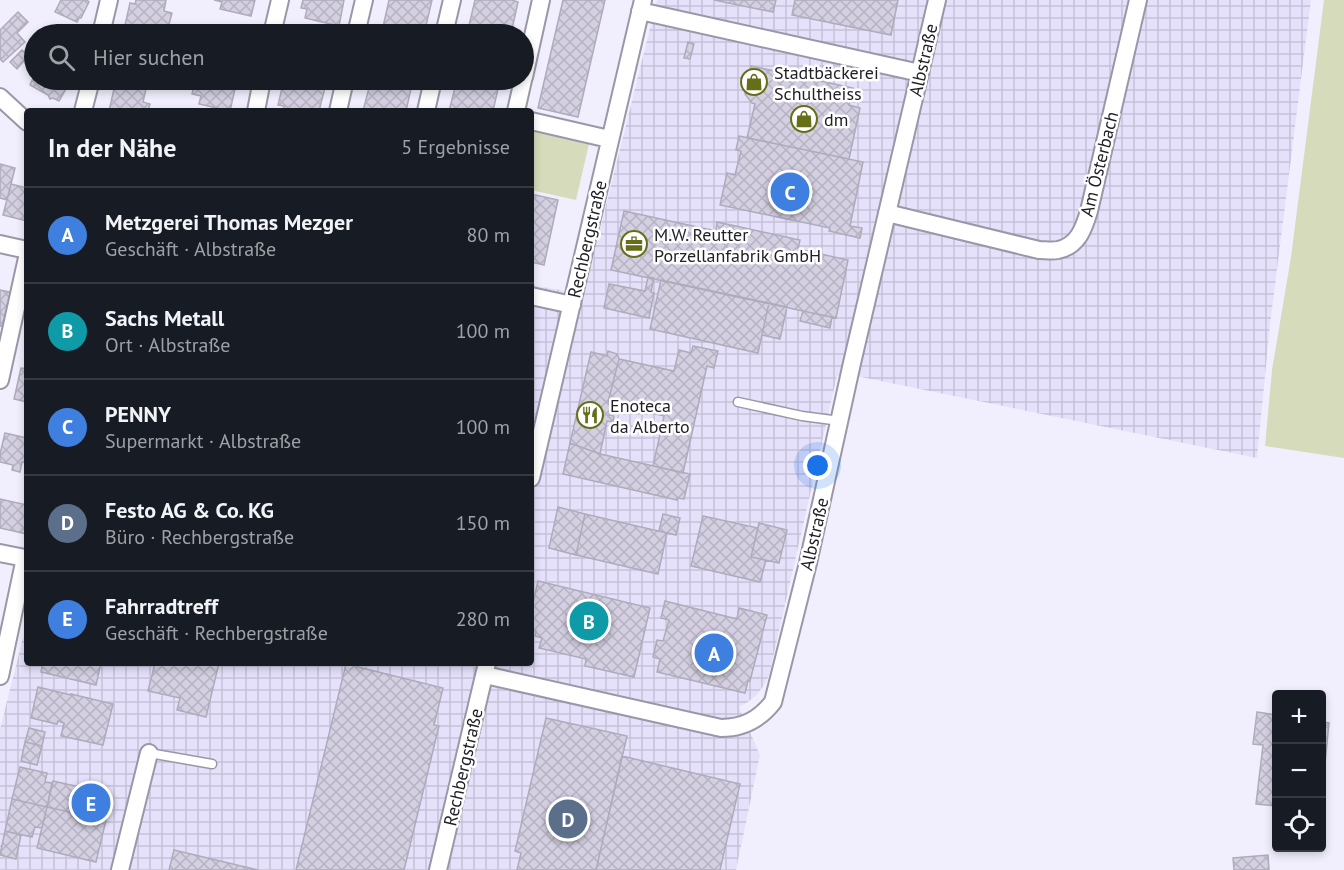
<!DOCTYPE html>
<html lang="de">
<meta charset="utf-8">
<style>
body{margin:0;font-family:"PT Sans",sans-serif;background:#20242c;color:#f1f3f6}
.controls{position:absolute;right:18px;bottom:18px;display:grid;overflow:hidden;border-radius:6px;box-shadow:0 3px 9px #0003}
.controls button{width:54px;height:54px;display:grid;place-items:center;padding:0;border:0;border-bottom:2px solid #363941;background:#171b24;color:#f1f3f6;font:30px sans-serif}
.you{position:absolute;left:818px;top:466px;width:21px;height:21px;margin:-15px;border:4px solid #fff;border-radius:50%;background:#1a73e8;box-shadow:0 0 0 9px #1a73e833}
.badge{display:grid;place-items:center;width:39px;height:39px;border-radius:50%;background:#8c9099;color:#fff;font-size:20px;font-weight:700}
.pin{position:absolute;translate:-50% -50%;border:3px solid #fff;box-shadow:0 2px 6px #0006}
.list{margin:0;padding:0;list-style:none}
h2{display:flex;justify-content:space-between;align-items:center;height:78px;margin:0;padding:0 24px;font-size:26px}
h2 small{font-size:20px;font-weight:400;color:#9ea1a6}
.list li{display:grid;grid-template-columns:39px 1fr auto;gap:18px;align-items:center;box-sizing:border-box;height:96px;padding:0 24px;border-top:2px solid #363941}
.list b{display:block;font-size:22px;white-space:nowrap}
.list p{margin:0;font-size:20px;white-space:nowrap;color:#9ea1a6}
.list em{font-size:20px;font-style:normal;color:#9ea1a6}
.icon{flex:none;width:33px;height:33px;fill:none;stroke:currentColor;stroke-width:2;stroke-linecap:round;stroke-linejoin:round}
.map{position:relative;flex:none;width:1344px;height:870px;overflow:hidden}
.search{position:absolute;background:#171b24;box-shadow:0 3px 9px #0003;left:24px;top:24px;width:510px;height:66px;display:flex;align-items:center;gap:15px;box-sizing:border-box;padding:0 21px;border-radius:33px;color:#9ea1a6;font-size:22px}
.panel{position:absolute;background:#171b24;box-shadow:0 3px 9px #0003;left:24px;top:108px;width:510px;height:558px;border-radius:6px}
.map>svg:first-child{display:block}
.industrial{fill:url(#industrial-grid)}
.grass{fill:#d6dbbc}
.building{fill:url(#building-cross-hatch);stroke:#aeabbc;stroke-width:1.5}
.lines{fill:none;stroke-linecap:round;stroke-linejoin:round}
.service-casing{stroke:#9b97a8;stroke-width:11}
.minor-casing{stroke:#9b97a8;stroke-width:20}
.service{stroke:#fff;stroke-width:8}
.minor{stroke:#fff;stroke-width:16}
.labels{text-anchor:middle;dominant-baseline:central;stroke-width:5;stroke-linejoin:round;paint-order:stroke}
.street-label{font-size:18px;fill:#222027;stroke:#fff}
.poi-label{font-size:18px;fill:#222027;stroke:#fff;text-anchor:start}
</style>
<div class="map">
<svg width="1344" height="870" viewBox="0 0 1344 870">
<defs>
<pattern id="industrial-grid" width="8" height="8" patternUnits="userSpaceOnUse" patternTransform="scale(1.5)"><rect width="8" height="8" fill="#e6e1fb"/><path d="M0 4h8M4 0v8" fill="none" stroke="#c5c1d7"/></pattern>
<pattern id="building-cross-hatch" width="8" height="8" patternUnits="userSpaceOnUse" patternTransform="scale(1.5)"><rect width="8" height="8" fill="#d4d0e2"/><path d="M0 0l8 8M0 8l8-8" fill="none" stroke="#b6b2c2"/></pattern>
</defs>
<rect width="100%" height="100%" fill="#f1effd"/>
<path class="industrial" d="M657,0H1311L1270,325L1257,458L861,377L837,376L769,675L766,682L757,695L745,704L739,707L760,755L736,870H0V729L27,622V663H531V285L584,294Z"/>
<path class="grass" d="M1324,0H1344V458L1265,446L1272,370L1291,257Z
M531,131L589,144L576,200L531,190Z"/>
<path class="building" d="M61,0H87L89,2L81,18H79L77,22L55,12Z
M136,0H166L164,11L172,13L168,28L160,26L158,34H123L130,3L135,4Z
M214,0H255L251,16L220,9L222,2Z
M303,0H344L339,26L305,18L307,9L301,8Z
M389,0H432L424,34H399L400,31L383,27Z
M475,0H512L518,2L511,34H467Z
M563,0H605L578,117L538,108Z
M714,0H776L773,12Z
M795,0H898L891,35L792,15Z
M18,12L28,22L17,33L25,42L3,62L0,59V30Z
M688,42L694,44L690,59L684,58Z
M22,50L28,56L17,69L10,62Z
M751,66L853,88L849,105L860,108L849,159L747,138L755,104L752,103L745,94Z
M34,76V80H68L65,86L67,87L59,101L53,98L50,99L48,95L30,85Z
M116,80H148L143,102L150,104L148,111H109Z
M195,80H237L230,111L199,104L201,96L192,94Z
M284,80H327L319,111H283L284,106L278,105Z
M371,80H413L406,111H363Z
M457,80H500L493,111H449Z
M739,136L863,162L850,226L862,228L860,238L829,231L830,228L720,205L727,173L735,175L741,151L736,150Z
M0,164L15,168L7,200L0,198Z
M11,184L27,188V221L3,215Z
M531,194L558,200L544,265L531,262Z
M624,211L716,231L717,222L800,240L798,249L848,260L836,318L611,270Z
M648,277L654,278L651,292L654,293L649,318L604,308L609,284L645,291Z
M661,280L769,303L758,353L650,329Z
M0,290L15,293L7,328L0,326Z
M769,303L787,307L780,339L762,335Z
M803,311L832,317L830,328L800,321Z
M693,346L718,351L714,368L707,366L683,473L653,466L664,416L608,402L619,359L674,371L679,350L691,353Z
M608,351L617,354L619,359L608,402L612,403L609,415L614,416L613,422L607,421L600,454L570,443L591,352L607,356Z
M21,368L27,369V402L14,399Z
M5,433L27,438V463L22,462L20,472L12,470L13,465L0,462V454Z
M570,443L600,454L690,474L684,499L677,498V500L563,474Z
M0,499L27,505V534L0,528Z
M558,507L585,514L576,555L549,548Z
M585,514L667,533L658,574L576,555Z
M663,514L680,518L676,535L659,531Z
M703,516L758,528L751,557L766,560L760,582L691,566Z
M759,523L787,530L779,563L751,557Z
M538,581L650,608L634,677L585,666L586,659L539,648L542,638L535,636L536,631L531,630V612Z
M665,601L737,619L739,608L767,615L750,681H748L745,693L657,672L660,659L653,657L657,640L663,641L669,620L661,618Z
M43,663H101L96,685L41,672Z
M155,663H219L206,717L177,710L180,698L148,691Z
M346,664L443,688L434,725L439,726L404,870H296Z
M38,687L71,695V694L113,704L103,745L61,736L64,723L58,721L57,724L31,718Z
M1257,712L1276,715V806L1256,804L1263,745L1253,744Z
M546,718L627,736L596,870H517L521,853L515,851Z
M1322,722L1329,723L1324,773H1322Z
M29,728L45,732L42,746L25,742Z
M25,742L42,746L37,765L21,761Z
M622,756L740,784L720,870H596Z
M20,767L47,773L45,782L52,783L47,807L12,799Z
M53,781L111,794L106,820L47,807Z
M12,799L47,807L42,828L35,827L32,837L5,831Z
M47,807L106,820L96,862L37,848Z
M5,831L21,835L16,859L0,855Z
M174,850L258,870H169Z
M1268,855L1269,870H1234L1233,858Z"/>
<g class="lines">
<defs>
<path id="service" d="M738,402L802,416L840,421
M149,753L212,764"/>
<path id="minor" d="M640,11L920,73
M101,34L109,0
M272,34L280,0
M356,34L364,0
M444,34L452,0
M524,77L541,0
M0,97L27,122
M83,111L91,80
M256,111L262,80
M338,111L345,80
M426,111L433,80
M516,111L523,80
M531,121L609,139
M887,213L1039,250C1045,250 1052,251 1058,250C1078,246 1084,228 1089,211L1138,0
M0,244L27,250
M531,296L572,305
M0,380L27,258
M531,478L643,0
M0,553L25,558
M485,675L721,728C743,728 759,720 773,702L808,563L852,363L937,0
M0,676L25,558H27
M120,870L149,753
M438,870L487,663"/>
</defs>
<use href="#service" class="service-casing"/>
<use href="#minor" class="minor-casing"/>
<use href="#service" class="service"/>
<use href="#minor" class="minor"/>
</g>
<defs>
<symbol id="shop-ring" viewBox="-11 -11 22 22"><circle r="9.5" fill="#fff" stroke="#666f18" stroke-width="1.5"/><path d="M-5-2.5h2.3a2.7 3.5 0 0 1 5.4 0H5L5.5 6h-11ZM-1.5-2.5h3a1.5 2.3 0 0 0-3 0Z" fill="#666f18"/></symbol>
<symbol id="office-ring" viewBox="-11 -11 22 22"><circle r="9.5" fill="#fff" stroke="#666f18" stroke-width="1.5"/><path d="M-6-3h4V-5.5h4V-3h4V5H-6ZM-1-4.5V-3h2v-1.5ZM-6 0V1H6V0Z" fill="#666f18"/></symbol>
<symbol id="restaurant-ring" viewBox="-11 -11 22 22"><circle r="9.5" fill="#fff" stroke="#666f18" stroke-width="1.5"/><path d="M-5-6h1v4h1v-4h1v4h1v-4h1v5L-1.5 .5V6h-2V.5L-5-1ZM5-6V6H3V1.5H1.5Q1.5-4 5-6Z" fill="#666f18"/></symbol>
</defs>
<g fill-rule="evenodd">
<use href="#shop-ring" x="739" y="67" width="30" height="30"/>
<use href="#shop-ring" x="789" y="104" width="30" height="30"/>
<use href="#office-ring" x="619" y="229" width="30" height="30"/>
<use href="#restaurant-ring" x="575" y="400" width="30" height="30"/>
</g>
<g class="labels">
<g class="street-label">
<text transform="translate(923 60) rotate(-77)">Albstraße</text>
<text transform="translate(1099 164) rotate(-76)">Am Österbach</text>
<text transform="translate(587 239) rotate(-77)">Rechbergstraße</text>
<text transform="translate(814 534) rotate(-77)">Albstraße</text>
<text transform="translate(463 767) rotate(-77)">Rechbergstraße</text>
</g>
<g class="poi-label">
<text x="774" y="72">Stadtbäckerei<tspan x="774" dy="21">Schultheiss</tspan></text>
<text x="824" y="119">dm</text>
<text x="654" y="234">M.W. Reutter<tspan x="654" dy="21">Porzellanfabrik GmbH</tspan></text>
<text x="610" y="405">Enoteca<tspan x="610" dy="21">da Alberto</tspan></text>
</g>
</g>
</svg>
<div class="controls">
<button>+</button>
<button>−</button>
<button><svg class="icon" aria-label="locate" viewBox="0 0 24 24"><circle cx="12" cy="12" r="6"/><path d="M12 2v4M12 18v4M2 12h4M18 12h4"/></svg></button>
</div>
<div class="you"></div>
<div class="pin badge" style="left:714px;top:653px;background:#3f7fe0">A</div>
<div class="pin badge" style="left:589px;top:621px;background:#0f9aa8">B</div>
<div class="pin badge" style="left:790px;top:192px;background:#3f7fe0">C</div>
<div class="pin badge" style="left:568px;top:819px;background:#5c6f8a">D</div>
<div class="pin badge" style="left:91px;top:803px;background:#3f7fe0">E</div>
<div class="search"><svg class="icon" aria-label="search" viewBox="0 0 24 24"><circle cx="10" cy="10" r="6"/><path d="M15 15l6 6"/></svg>Hier suchen</div>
<section class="panel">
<h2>In der Nähe<small>5 Ergebnisse</small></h2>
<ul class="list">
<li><span class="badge" style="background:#3f7fe0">A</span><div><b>Metzgerei Thomas Mezger</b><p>Geschäft · Albstraße</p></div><em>80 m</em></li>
<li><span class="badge" style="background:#0f9aa8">B</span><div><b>Sachs Metall</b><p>Ort · Albstraße</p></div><em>100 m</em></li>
<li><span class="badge" style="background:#3f7fe0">C</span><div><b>PENNY</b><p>Supermarkt · Albstraße</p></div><em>100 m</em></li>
<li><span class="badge" style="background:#5c6f8a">D</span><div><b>Festo AG &amp; Co. KG</b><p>Büro · Rechbergstraße</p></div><em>150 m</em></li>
<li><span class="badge" style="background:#3f7fe0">E</span><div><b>Fahrradtreff</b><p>Geschäft · Rechbergstraße</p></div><em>280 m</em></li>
</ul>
</section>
</div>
